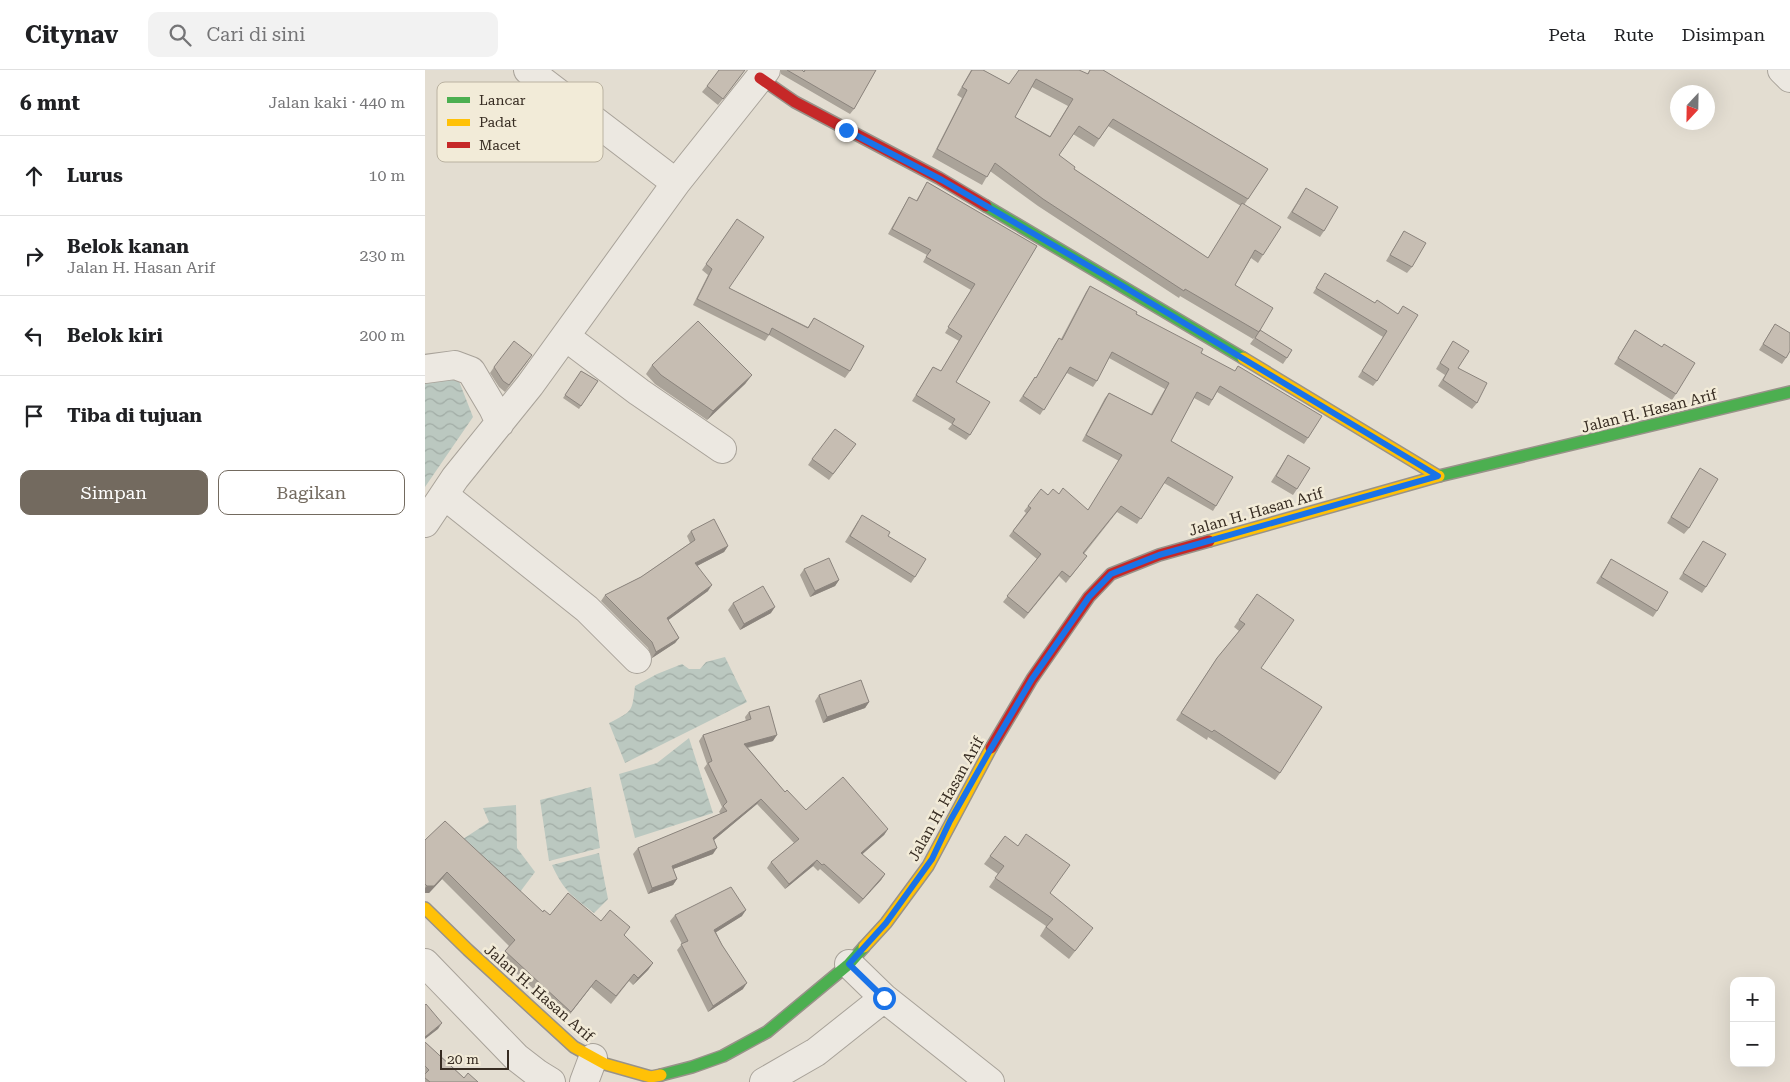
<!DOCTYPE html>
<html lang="id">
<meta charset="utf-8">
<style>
body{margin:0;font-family:"Roboto Serif",serif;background:#f2f2f2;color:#202124}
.controls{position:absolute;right:15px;bottom:15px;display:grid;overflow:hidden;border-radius:10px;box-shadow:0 5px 20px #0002}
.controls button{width:45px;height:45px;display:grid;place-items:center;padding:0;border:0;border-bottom:1px solid #e0e0e0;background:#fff;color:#202124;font:25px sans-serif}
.compass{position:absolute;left:1245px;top:15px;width:45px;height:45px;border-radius:50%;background:#fff;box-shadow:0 5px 20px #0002;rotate:202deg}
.scale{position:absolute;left:15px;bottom:12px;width:69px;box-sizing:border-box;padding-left:5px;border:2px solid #372c22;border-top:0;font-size:14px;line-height:18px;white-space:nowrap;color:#372c22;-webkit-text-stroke:4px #f2ebd8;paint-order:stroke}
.stop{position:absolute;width:15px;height:15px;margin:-11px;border:4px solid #1a73e8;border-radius:50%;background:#fff}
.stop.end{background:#1a73e8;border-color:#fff;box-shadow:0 1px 5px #0008}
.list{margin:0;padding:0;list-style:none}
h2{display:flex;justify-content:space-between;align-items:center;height:65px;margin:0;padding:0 20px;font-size:21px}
h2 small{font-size:16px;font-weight:400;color:#757577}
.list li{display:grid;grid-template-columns:32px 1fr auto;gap:15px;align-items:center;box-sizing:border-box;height:80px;padding:0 20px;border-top:1px solid #e0e0e0}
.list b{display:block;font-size:19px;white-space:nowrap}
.list p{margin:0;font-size:16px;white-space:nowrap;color:#757577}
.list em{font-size:16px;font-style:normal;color:#757577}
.actions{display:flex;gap:10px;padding:15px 20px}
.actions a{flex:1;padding:11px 0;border:1px solid #736a5f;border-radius:10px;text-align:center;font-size:18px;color:#736a5f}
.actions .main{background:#736a5f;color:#fff}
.icon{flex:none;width:28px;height:28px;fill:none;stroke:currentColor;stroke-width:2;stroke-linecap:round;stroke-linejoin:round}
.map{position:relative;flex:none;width:1365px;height:1012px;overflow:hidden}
header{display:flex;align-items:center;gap:30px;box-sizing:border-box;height:70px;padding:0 25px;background:#fff;border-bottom:1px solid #e0e0e0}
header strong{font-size:24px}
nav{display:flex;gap:28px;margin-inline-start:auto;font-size:18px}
.search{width:350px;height:45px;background:#f2f2f2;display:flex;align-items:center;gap:12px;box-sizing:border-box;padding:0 18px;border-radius:10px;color:#757577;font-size:19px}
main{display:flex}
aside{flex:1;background:#fff}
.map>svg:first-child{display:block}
.water{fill:url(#water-waves)}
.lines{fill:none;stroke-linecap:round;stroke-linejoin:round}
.street-casing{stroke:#a8a299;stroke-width:30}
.fast-casing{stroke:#989289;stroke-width:14}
.slow-casing{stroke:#989289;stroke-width:14}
.jam-casing{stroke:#989289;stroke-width:14}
.street{stroke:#ece8e1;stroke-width:28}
.fast{stroke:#4caf50;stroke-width:11}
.slow{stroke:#ffc107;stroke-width:11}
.jam{stroke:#c62828;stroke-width:11}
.wall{fill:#aaa399;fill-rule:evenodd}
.shaded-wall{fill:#8b847d}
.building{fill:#c6bdb2;stroke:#8b847d;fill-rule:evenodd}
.route{stroke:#1a73e8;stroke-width:6}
.labels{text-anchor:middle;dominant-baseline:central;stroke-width:5;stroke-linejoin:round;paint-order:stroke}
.street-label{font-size:15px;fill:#372c22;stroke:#f2ebd8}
.key{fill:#f2ebd8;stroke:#bab2a1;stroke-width:1}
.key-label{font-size:14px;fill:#372c22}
</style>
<header>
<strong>Citynav</strong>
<div class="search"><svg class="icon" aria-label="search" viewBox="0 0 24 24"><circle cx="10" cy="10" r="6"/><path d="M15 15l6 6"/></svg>Cari di sini</div>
<nav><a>Peta</a><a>Rute</a><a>Disimpan</a></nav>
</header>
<main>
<aside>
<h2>6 mnt<small>Jalan kaki · 440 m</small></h2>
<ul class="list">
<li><svg class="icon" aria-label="ahead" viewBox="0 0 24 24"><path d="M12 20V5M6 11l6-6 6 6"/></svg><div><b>Lurus</b></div><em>10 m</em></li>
<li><svg class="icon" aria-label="right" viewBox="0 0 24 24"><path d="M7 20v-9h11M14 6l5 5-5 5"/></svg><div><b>Belok kanan</b><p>Jalan H. Hasan Arif</p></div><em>230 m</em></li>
<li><svg class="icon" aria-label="left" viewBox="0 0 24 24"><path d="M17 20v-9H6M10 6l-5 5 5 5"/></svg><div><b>Belok kiri</b></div><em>200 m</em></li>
<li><svg class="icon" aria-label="arrive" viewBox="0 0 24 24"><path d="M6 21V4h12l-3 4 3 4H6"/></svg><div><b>Tiba di tujuan</b></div></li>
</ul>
<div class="actions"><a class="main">Simpan</a><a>Bagikan</a></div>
</aside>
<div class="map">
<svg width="1365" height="1012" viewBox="0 0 1365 1012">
<defs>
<pattern id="water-waves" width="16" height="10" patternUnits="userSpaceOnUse" patternTransform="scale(1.25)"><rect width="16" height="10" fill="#bbc8c0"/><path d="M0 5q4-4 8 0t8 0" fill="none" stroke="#a1aca5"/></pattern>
</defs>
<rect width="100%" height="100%" fill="#e3ddd1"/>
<path class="water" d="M30,301L48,347L0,417V303Z
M300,587L322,632L200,693L184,653C208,641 207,642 210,616L232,604L257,594L264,599H275L281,592Z
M264,668L288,743L210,768L194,704L232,693Z
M166,717L175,778L124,791L115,730Z
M91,735L92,778L110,802L95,822L38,769L64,752L58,738Z
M174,783L183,829L169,843C148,827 138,820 127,795Z"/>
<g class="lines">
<defs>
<path id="street" d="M103,0L251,113
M1357,0L1365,8
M141,267L214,322L297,379
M0,299L30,295L46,301L68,338L75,353
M19,425L162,539L212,589
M0,453L30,408L105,315L251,113L341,0
M0,893L91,987L113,1004L126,1012
M424,894L459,928L565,1012
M159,1012L168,988
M339,1012L391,982L459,928"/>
<path id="fast" d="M561,136L818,288
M1014,406L1365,322
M236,1005L267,997L298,986L342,962L424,894L439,877"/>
<path id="slow" d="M818,288L1013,406
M784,471L1014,406
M0,838L43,880L149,977L180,994L226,1007L236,1005
M439,877L461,853L503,796L566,678"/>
<path id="jam" d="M335,8L370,32L514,108L561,136
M566,678L607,609L664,527L686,504L734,485L784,471"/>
</defs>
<use href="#street" class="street-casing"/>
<use href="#fast" class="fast-casing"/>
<use href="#slow" class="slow-casing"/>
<use href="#jam" class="jam-casing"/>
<use href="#street" class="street"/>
<use href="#fast" class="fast"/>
<use href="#slow" class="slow"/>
<use href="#jam" class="jam"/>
</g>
<path class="wall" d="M355,0H377L378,1L379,0H451L429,39L425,44L356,4Z
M546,0H558L584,14L594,0L662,4L665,0H678L843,99L819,135L838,185L833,193L826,188L810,215L834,261L862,288L858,294L825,274L830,267L828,269L755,226L754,228L613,136L565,101L557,115L507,87L537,28L532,25ZM607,17L643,36L625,66L590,47ZM683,56L816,136L783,188L649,99L634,85L648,64L669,77Z
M316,6L293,35L277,22L282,16Z
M502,112L612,176L531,312L545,365L541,370L523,359L527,354L487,331L508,297L516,301L534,271L520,263L546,220L498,192L502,185L463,164L484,127L491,131Z
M881,118L899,161L895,167L862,148Z
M312,149L304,218L383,257L389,248L425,301L420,308L344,265L340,271L268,235L283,205L277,200Z
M979,161L987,197L982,203L961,191Z
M900,203L950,233L973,244L978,236L952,311L948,316L933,307L958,267L888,223Z
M665,216L776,283L883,368L879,374L792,322L784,336L769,328L746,371L791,436L788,441L739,413L712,454L692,442L659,484L662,486L641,513L634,506L599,549L578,532L612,489L584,466L601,443L599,441L603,436L623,425L634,424L663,440L694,391L657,371L680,328L684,323L726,344L740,319L684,288L672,311L668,317L642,303L615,345L594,331L610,307L611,308L630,274L634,268L636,269L661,222Z
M1350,254L1361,288L1357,294L1334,280Z
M1210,260L1237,277L1251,324L1247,330L1189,294Z
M1028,271L1033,298L1052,333L1047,339L1013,316L1020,305L1011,299Z
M103,291L80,322L74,317L65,303L69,297Z
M227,295L327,305L320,314L282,350L230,314L221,304Z
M156,301L173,311L154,339L138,328Z
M431,374L404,410L383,395L387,389Z
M863,385L872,419L868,425L846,412Z
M1275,398L1264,458L1259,464L1242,453Z
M433,451L490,507L486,513L420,472Z
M266,461L303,476L299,482L272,496L283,521L243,550L254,568L250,573L227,588L223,578L176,531L180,525L216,507L265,473L262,466Z
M1278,471L1281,517L1277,523L1254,509Z
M1186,489L1232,541L1228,547L1171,513Z
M379,499L414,510L410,516L385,527L375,505Z
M832,524L836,598L855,703L850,710L783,667L782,670L751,650L792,588L814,561L809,557Z
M308,533L346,543L315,560L303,540Z
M394,625L444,632L440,638L398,653L390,631Z
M324,642L348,671L323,678L360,722L381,740L463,759L459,765L437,784L460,804L456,810L434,834L395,799L393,801L388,796L360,819L342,798L346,792L369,773L332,734L289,770L288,784L248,799L252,809L248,815L223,824L208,784L213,778L296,744L294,742L297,737L279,698L282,694L274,671L278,665L321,651L320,647Z
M580,766L625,823L662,866L644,889L615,866L621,856L564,817L573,804L559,794Z
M0,770L118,842L125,845L176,851L199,865L228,893L223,900L208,915L204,911L186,934L166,917L141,949L75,888L84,876L17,809L4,823H0Z
M250,845L317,846L291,862L318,919L283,942L252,880L257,874L245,851Z
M0,972L39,1008L53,1012H0Z"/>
<path class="shaded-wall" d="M327,305L320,314L282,350L288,341Z
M303,476L299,482L266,499L270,493Z
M414,510L410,516L385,527L390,521Z
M287,515L283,521L238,554L242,548Z
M350,537L346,543L315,560L319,554Z
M254,568L250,573L227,588L231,582Z
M444,632L440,638L398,653L402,647Z
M352,665L348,671L315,679L319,674Z
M336,729L332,734L284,774L288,768Z
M463,759L459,765L432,789L436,783Z
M292,778L288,784L243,801L247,796Z
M392,790L388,796L360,819L364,814Z
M22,802L17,809L4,823H0V818L2,816Z
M460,804L456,810L434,834L438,829Z
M252,809L248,815L223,824L227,818Z
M321,840L317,846L285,866L289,860Z
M228,893L223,900L208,915L213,908Z
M171,910L166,917L141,949L146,942Z
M322,913L318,919L283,942L288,936Z
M17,953L13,959L0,969V967Z"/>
<path class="building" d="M294,0H320L298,29L282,16Z
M362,0H377L379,2L380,0H451L429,39Z
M547,0H558L584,14L594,0H654L663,4L665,0H678L843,99L823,129L688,49L674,69L654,56L634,85L650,97L649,99L783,188L817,133L856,157L838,185L830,180L810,215L848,238L834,262L760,219L759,221L618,129L570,93L562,107L512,79L542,20L537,17ZM611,9L648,29L625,67L590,47Z
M502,112L612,176L531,312L565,332L545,365L527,354L530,349L491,325L508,297L516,301L537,266L523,257L550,214L501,187L506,180L467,159L484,127L492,131Z
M881,118L913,137L899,161L867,142Z
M312,149L339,167L304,218L383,258L389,248L439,276L425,301L347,258L344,265L272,229L287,199L281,194Z
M979,161L1001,173L987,197L965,185Z
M900,203L950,233L952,230L973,244L978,236L993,245L952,311L937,301L962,261L891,218Z
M665,216L712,242L711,244L778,279L776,283L810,301L813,296L897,346L883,368L795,316L787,330L772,322L746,371L808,407L791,436L743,407L716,449L696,436L658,483L662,486L645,507L637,501L603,543L582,526L616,484L588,461L606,438L603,436L616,419L623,425L628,419L634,424L638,418L663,440L697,385L661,365L684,323L727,345L744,313L687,282L672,311L645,297L619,340L598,326L610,307L611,308L634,268L637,270Z
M273,251L327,305L288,341L236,305L227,295Z
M1350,254L1365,263V281L1361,288L1338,274Z
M835,260L867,280L862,288L830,268Z
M1210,260L1237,277L1239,274L1270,293L1251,324L1193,288Z
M89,271L107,285L84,315L78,311L69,297Z
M1028,271L1044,281L1033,298L1062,313L1052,333L1018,310L1024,299L1015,293Z
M156,301L173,311L156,336L140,325Z
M410,359L431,374L408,404L387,389Z
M863,385L885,398L872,419L851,406Z
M1275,398L1293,409L1264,458L1246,447Z
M437,445L465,462L463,466L501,489L490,507L425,466Z
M289,449L303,476L270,493L287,515L242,548L254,568L231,582L227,572L180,525L216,507L270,470L266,461Z
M1278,471L1301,484L1281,517L1258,503Z
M404,488L414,510L390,521L379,499Z
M1186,489L1243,522L1232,541L1176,507Z
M338,516L350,537L319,554L308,533Z
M832,524L869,550L836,598L897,637L855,703L789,660L787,662L756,643L792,588L820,554L814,550Z
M436,610L444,632L402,647L394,625Z
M344,636L352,665L319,674L360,722L362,720L381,740L418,707L463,759L436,783L460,804L438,829L399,794L397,795L392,790L364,814L346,792L374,769L336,729L288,768L292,778L247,796L252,809L227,818L213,778L302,741L298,736L302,732L283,693L287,691L278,665L326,649L324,642Z
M20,751L118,842L119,840L125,845L143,823L176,851L185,840L205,857L199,865L228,893L213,908L209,904L191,926L171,910L146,942L80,881L90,870L22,802L9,816H2L0,814V770Z
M601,764L645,795L625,823L668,858L650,881L621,857L628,849L570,808L579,796L565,786L580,766L593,776Z
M306,817L321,840L289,860L297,875L322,913L288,936L256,874L263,871L250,845Z
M1,934L17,953L0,967V935Z
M0,972L39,1008L43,1003L53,1012H5L0,1008V1004L4,1000L0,996Z"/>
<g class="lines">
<path class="route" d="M421,60L517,110L691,212L1013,406L734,485L686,504L664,527L607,609L564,682L525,751L507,789L461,853L424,894L459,928"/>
</g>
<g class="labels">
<g class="street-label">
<text transform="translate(1224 341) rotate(-14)">Jalan H. Hasan Arif</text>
<text transform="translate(831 442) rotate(-16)">Jalan H. Hasan Arif</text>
<text transform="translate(521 729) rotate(-61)">Jalan H. Hasan Arif</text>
<text transform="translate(114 923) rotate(41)">Jalan H. Hasan Arif</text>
</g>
</g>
<rect x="12" y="12" width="166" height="80" rx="8" class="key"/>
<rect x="22" y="27" width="23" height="6" fill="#4caf50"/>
<rect x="22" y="49" width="23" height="7" fill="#ffc107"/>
<rect x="22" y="72" width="23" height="6" fill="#c62828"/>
<g class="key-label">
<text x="54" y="35">Lancar</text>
<text x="54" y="57">Padat</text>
<text x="54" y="80">Macet</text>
</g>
</svg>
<div class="controls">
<button>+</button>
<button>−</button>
</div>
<svg class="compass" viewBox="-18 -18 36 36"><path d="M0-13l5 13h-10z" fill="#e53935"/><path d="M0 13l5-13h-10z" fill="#757577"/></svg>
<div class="scale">20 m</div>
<div class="stop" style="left:459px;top:928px"></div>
<div class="stop end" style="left:421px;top:60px"></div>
</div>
</main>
